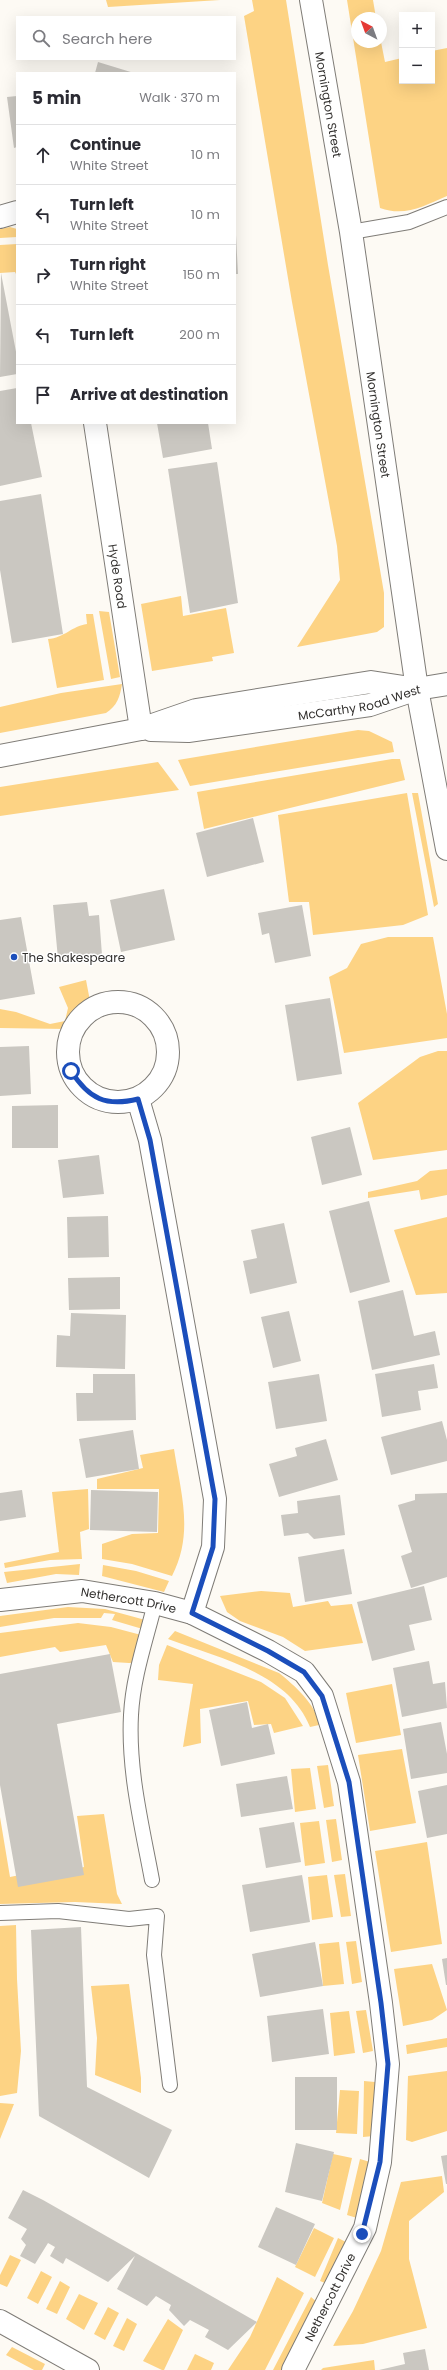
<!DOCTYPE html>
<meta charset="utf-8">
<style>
body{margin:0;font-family:Poppins,sans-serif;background:#f7f7f7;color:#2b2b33}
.controls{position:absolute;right:12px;top:12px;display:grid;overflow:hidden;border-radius:0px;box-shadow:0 4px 16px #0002}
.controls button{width:36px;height:36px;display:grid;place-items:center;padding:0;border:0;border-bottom:1px solid #e1e1e2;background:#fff;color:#2b2b33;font:20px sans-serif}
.compass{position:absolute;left:351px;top:12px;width:36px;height:36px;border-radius:50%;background:#fff;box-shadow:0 4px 16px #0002;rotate:319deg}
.stop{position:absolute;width:12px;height:12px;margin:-9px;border:3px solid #1b4ebb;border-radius:50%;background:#fff}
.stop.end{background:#1b4ebb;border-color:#fff;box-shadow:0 1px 4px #0008}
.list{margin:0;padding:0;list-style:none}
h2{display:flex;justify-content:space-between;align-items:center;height:52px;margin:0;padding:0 16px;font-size:17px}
h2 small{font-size:13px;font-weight:400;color:#7c7c81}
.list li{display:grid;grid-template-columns:26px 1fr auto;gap:12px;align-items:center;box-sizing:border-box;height:60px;padding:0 16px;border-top:1px solid #e1e1e2}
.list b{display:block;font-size:15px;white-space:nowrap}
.list p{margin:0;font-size:13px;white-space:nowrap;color:#7c7c81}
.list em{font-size:13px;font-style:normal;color:#7c7c81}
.icon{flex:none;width:22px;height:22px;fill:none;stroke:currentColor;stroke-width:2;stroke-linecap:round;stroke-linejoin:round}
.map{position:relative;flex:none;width:447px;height:2370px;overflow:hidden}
.search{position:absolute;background:#fff;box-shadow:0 4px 16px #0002;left:16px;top:16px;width:220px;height:44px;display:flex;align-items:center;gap:10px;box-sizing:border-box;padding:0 14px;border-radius:0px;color:#7c7c81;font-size:15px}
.panel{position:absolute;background:#fff;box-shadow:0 4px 16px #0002;left:16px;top:72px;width:220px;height:352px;border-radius:0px}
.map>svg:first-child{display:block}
.green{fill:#fdd384}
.building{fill:#cac7c1}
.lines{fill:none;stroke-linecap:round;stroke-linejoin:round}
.service-casing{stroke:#7f7c77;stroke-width:16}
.minor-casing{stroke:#7f7c77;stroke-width:24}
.tertiary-casing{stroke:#7f7c77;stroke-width:24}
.secondary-casing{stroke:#7f7c77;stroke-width:24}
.service{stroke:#fff;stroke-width:14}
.minor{stroke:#fff;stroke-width:22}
.tertiary{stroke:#fff;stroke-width:22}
.secondary{stroke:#fff;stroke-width:22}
.route{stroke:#1b4ebb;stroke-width:5}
.poi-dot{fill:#1b4ebb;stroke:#fff;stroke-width:1.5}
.labels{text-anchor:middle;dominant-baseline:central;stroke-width:3;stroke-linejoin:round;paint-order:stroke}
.street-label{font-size:12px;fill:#33312f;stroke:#fff}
.poi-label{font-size:12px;fill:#33312f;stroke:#fff;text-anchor:start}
</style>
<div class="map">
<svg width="447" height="2370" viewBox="0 0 447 2370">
<rect width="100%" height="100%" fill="#fdfaf4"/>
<path class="green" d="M106,0H220L108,7Z
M252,0H286L328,265L384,593V627L377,632L297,647L340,580L337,546L292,302L244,16L254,11Z
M347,0H373L376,18H357V42H381L385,62L402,58V81H432V51L447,48V196C424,206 405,217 380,208Z
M10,227L17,229V237L0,238V229Z
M17,244V276L15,272L0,273V245Z
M181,596L183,616L226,608L234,653L212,657L213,661L152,671L141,604Z
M99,611L109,612L120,677L111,679Z
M86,614H93L104,680L57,688L48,639C64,638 72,626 87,624Z
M122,684C120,697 117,706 106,713L0,733V707L61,693Z
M358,730L369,731L392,742L394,752L190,786L178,760Z
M392,759H400L405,780L204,829L197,792Z
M158,762L179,790L0,816V787Z
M407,793L428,915L403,925L313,935L309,902H289L278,815Z
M412,793H418L438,904L434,907Z
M388,937H433L447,1014V1038L344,1053L329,977L347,968L361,944Z
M86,980L90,1001L77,1013L67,1029L0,1028V1009L16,1012L50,1024L65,1021L68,1008L59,987Z
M438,1051H447V1150L373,1160L358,1103L420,1057Z
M447,1169V1195L421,1200L419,1190L368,1198V1192L417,1181L430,1171Z
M447,1217V1293L416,1295L394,1230Z
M174,1449C181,1494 194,1533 172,1576L132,1564L102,1559V1544L132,1534L158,1533L159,1489H97V1479L143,1468L140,1455Z
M88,1489L89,1529L80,1532L82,1559L50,1560L5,1568L4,1563L59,1552L52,1492Z
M80,1564L79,1575L56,1574L7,1583L4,1572Z
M103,1565L136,1571L169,1581L164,1592L102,1576Z
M261,1591L290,1593L293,1607L328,1601L331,1606L352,1604L363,1643L305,1651L283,1637L240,1621L227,1612L220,1596Z
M68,1607L105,1609L149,1621L146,1630L112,1620L115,1614L104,1613L101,1618H54L0,1627V1616Z
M78,1623L111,1627L145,1636L137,1662C129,1664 121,1662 113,1662L106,1645L60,1652L55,1647L0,1657V1633Z
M175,1631L279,1673C294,1685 317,1705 319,1725L310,1727C288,1672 218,1658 168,1639Z
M167,1645L261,1682L285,1698L303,1726L274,1733L271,1724L254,1725L248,1701L200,1709L201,1743L183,1747L193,1684L158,1680L159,1665Z
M392,1684L401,1735L356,1743L346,1693Z
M402,1749L416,1823L370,1831L358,1755Z
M328,1765L334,1806L324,1808L317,1766Z
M310,1768L316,1809L295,1812L291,1769Z
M104,1814L117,1894L122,1904L75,1902L0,1904V1817L10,1877L44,1870L50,1875L84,1867L77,1816Z
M336,1819L342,1860L332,1862L326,1820Z
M319,1821L325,1863L305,1866L300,1823Z
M427,1842L442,1944L391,1952L375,1851Z
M345,1874L351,1916L341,1917L334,1875Z
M327,1875L333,1917L312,1920L308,1877Z
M16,1925L17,1979L21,2051L17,2093L0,2096V1926Z
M356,1941L362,1982L352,1984L346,1942Z
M339,1942L344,1984L323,1986L319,1944Z
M432,1964L447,2010L432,2020L403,2026L394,1969Z
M129,1984L141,2078V2093L95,2075L97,2038L91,1986Z
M366,2010L373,2051L363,2053L356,2011Z
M349,2011L355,2053L334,2056L330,2013Z
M447,2038V2047L407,2054L406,2045Z
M447,2071V2131L412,2142L406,2140L408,2076Z
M364,2081L375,2082L374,2136L363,2137Z
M340,2090L359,2091L357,2134L336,2133Z
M0,2103L14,2104L0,2139Z
M333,2154L352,2158L340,2210L322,2203Z
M360,2159L370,2162L357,2218L347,2215Z
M442,2176L444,2192L409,2221V2259L427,2328L363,2344L333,2346L353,2311L381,2251L401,2182Z
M314,2228L334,2238L315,2277L295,2267Z
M338,2238L348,2243L330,2285L320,2281Z
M10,2255L21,2260L7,2287L0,2284V2275Z
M41,2271L52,2277L38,2304L27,2298Z
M277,2277L304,2293L265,2370H228L250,2337Z
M60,2281L70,2287L57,2314L46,2309Z
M79,2294L98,2303L84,2330L66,2319Z
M311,2297L318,2303L284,2370H273Z
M108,2307L119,2313L105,2340L94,2334Z
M127,2318L137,2324L124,2351L113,2346Z
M168,2319L183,2330L164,2370H162L143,2361Z
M12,2347L45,2364L42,2370H34L6,2355Z
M195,2354L214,2363L211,2370H187Z
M374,2360L375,2370H321L323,2368Z"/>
<path class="building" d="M98,62L134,73H95Z
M17,96V147L14,148L7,97Z
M235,235H236L238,274H235Z
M1,273L17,357V374L0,377Z
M17,388V423H31L42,477L0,486V391Z
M157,423H208L212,449L163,458Z
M217,462L238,603L190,613L168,469Z
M41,494L63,634L12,643L0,570V501Z
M253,818L264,862L207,877L196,833Z
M164,889L175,940L121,952L110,900Z
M87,902L89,916L99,915L102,955L58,959L53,905Z
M302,905L311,956L275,963L269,933L262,935L258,913Z
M21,917L35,994L0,1000V920Z
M330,998L342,1074L297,1081L285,1005Z
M29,1046L31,1094L0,1096V1047Z
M58,1105V1148H12V1106Z
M350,1127L362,1175L322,1185L311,1137Z
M99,1155L104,1194L63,1198L58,1160Z
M369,1201L390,1282L350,1293L329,1211Z
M108,1216L109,1257L68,1258L67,1217Z
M284,1223L297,1283L250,1294L243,1261L257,1258L251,1230Z
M120,1277V1309L69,1310L68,1278Z
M403,1290L414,1336L435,1331L440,1355L372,1370L358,1301Z
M289,1311L301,1361L273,1368L261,1317Z
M71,1313L126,1315L125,1369L56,1367L57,1335L70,1336Z
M434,1364L438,1388L418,1391L421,1410L382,1417L375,1374Z
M93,1374H135L136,1420L77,1421L76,1393H93Z
M319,1374L327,1421L276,1429L268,1382Z
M442,1421L447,1440V1461L391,1475L381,1437Z
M133,1430L139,1469L86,1478L79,1439Z
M326,1439L338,1480L279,1497L269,1464L297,1456L295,1448Z
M22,1490L26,1517L0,1521V1493Z
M91,1490L158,1492L157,1532L90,1530Z
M447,1493V1577L411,1588L401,1556L412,1552L398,1505L415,1500V1494Z
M340,1495L345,1535L314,1539L308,1533L284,1536L281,1515L298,1513L297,1501Z
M344,1549L352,1594L305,1602L298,1557Z
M424,1586L432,1620L409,1625L415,1650L372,1661L357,1602Z
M110,1654L121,1712L57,1724L84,1875L18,1887L0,1785V1674Z
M429,1661L433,1684L445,1682L447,1708L402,1717L393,1668Z
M247,1702L252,1728L268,1724L275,1754L221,1766L209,1710Z
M441,1722L447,1754V1773L411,1779L403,1729Z
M287,1776L293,1809L241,1817L236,1784Z
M447,1785V1834L427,1838L418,1791Z
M294,1822L301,1862L266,1868L259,1828Z
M302,1875L310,1922L250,1932L242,1885Z
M81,1927L87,2087L172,2130L149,2178L39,2116L31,1930Z
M315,1942L323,1986L260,1997L252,1954Z
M447,1958V1985H446L442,1959Z
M323,2009L329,2054L272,2062L267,2016Z
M295,2077H337V2130H295Z
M296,2143L334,2152L322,2201L285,2192Z
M447,2155V2184H446L441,2156Z
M23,2190L43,2200L257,2322L228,2350L205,2337L209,2330L190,2320L184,2326L169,2310L171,2305L156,2296L147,2306L117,2289L135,2256L108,2282L66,2258L63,2264L50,2256L55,2247L48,2243L35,2264L20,2256L26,2245L21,2239L27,2229L8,2218Z
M276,2207L315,2224L296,2265L258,2247Z
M425,2349L429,2370H379L405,2364L403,2353Z"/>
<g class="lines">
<defs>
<path id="service" d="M351,232L409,222L447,207
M152,1880C142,1826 128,1771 131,1715C133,1676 146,1640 155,1603
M0,1913L58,1911L129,1919L157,1916L154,1955L170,2085"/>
<g id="minor">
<path d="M0,217L17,212"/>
<path id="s1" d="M95,423L141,729"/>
<circle cx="118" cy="1052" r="50"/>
<path d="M138,1099L150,1140L215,1499L213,1547L192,1613"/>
<path id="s2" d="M0,1600L82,1591L155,1603L192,1613L268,1651L304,1672L322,1696L349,1782L381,2003L388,2064L380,2162L365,2228L293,2370"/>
<path d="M0,2321L88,2370"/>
</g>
<g id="tertiary">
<path id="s3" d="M151,730L188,731L370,705L417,689L447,684"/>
<path d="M0,756L141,729L196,710L371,682L417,689"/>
</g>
<g id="secondary">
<path id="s4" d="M311,0L351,232L417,689L447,849"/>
</g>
</defs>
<use href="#service" class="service-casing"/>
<use href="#minor" class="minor-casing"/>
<use href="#tertiary" class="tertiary-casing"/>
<use href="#secondary" class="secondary-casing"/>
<use href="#service" class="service"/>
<use href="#minor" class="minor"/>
<use href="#tertiary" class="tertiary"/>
<use href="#secondary" class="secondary"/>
</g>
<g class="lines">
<path class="route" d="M71,1071C89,1099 106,1107 138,1099L150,1140L215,1499L213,1547L192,1613L268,1651L304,1672L322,1696L349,1782L381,2003L388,2064L380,2162L362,2234"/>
</g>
<circle class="poi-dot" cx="14" cy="957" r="4"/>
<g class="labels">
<g class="street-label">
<text stroke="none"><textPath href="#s4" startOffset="106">Mornington Street</textPath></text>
<text stroke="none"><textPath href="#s4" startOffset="430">Mornington Street</textPath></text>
<text stroke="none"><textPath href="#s1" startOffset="155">Hyde Road</textPath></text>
<text stroke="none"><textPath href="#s3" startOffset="211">McCarthy Road West</textPath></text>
<text stroke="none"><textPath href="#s2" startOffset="130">Nethercott Drive</textPath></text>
<text transform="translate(330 2297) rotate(-63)">Nethercott Drive</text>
</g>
<g class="poi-label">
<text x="22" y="957">The Shakespeare</text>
</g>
</g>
</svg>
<div class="controls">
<button>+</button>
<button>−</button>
</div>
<svg class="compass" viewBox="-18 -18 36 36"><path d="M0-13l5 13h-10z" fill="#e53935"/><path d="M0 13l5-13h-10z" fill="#7c7c81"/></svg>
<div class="stop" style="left:71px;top:1071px"></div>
<div class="stop end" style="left:362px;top:2234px"></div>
<div class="search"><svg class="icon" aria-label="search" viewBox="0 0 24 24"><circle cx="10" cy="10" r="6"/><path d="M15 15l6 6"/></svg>Search here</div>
<section class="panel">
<h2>5 min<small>Walk · 370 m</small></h2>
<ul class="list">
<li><svg class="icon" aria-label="ahead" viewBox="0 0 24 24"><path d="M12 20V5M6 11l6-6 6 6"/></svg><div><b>Continue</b><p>White Street</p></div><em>10 m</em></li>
<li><svg class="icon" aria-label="left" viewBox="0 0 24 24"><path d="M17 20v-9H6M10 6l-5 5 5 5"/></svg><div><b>Turn left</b><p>White Street</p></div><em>10 m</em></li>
<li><svg class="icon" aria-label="right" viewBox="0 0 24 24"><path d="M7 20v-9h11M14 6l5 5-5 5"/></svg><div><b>Turn right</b><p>White Street</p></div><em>150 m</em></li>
<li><svg class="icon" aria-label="left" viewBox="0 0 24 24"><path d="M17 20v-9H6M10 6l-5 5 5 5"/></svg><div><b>Turn left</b></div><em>200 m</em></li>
<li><svg class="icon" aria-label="arrive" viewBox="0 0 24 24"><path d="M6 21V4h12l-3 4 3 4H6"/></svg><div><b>Arrive at destination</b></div></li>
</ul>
</section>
</div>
